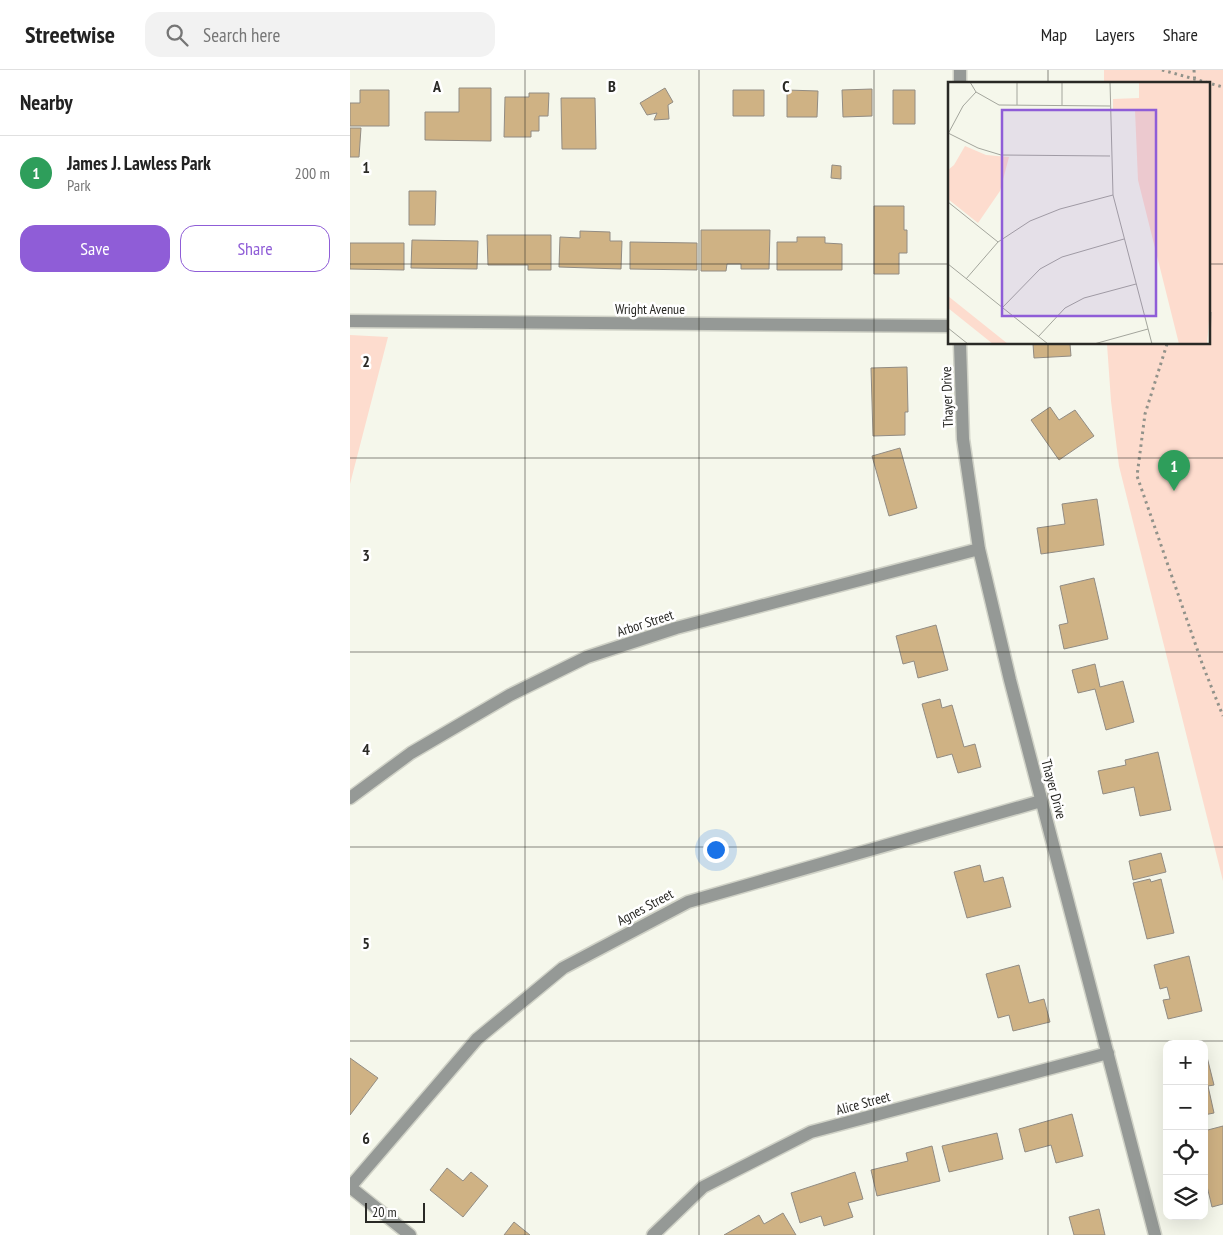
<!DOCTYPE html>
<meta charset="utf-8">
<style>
body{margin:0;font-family:"PT Sans Narrow",sans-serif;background:#f2f2f2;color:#222}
.controls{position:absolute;right:15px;bottom:15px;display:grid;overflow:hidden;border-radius:10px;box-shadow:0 5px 20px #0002}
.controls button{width:45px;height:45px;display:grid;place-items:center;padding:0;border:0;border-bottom:1px solid #e0e0e0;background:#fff;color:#222;font:25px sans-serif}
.scale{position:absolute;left:15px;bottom:12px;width:60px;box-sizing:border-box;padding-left:5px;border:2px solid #292925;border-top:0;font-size:14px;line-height:18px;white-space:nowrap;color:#292925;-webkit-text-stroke:4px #fff;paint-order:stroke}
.you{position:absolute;left:365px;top:779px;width:18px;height:18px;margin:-12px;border:4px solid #fff;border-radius:50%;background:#1a73e8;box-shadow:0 0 0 8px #1a73e833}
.badge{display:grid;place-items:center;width:32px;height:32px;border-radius:50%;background:#8f5dd7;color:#fff;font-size:16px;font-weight:700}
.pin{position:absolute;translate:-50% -41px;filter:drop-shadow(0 1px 2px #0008)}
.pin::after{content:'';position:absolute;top:26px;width:18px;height:15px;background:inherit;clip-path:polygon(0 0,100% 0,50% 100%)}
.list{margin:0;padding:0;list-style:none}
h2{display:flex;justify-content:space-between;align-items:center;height:65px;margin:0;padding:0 20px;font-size:21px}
h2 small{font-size:16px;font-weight:400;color:#767676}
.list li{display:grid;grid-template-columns:32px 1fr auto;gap:15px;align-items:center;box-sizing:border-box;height:75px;padding:0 20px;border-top:1px solid #e0e0e0}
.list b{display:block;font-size:19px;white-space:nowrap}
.list p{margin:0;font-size:16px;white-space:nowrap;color:#767676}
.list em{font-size:16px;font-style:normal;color:#767676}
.actions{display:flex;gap:10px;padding:15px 20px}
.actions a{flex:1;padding:11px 0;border:1px solid #8f5dd7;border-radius:15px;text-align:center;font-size:18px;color:#8f5dd7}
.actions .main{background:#8f5dd7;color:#fff}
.icon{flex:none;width:28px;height:28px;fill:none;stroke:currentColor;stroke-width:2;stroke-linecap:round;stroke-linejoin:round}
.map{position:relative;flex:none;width:873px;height:1165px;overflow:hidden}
header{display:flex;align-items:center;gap:30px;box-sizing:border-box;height:70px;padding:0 25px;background:#fff;border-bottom:1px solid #e0e0e0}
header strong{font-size:24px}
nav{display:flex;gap:28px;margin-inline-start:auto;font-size:18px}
.search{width:350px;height:45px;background:#f2f2f2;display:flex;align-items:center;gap:12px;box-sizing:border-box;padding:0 18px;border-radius:15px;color:#767676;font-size:19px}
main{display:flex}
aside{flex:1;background:#fff}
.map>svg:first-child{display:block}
.green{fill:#fddcce}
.building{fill:#cfb284;stroke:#928c83}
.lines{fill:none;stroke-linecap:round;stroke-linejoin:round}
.minor-casing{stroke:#d0d2c7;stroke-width:15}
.path{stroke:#91928a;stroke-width:3;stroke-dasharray:2.5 4;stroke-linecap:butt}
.minor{stroke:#959996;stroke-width:12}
.grid{fill:none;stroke:#292925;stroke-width:1;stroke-opacity:0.55}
.labels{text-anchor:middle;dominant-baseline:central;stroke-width:5;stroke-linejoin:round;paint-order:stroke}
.street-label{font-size:14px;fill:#292925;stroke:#fff}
.inset-road{fill:none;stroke:#a3a59c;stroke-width:1}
.view{fill:#8f5dd7;fill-opacity:0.15;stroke:#8f5dd7;stroke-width:2.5}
.inset-edge{fill:none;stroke:#292925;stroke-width:2.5}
.grid-label{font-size:16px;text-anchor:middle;font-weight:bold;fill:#292925;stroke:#fff;stroke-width:5;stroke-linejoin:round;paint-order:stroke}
</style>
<header>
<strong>Streetwise</strong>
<div class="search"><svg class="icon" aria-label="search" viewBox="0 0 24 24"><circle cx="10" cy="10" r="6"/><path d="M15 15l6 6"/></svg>Search here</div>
<nav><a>Map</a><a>Layers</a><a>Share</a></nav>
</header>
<main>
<aside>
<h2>Nearby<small></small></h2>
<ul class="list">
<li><span class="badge" style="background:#2e9e5b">1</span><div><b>James J. Lawless Park</b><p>Park</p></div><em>200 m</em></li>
</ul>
<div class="actions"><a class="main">Save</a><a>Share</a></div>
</aside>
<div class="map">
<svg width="873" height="1165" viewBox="0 0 873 1165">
<rect width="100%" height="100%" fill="#f5f7eb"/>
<path class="green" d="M754,0H873V811L769,396L761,331L757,274H859V14H754Z
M0,265L38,267L0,414Z"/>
<path class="building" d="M109,18H141V71L75,70V42H109Z
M315,18L323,32L318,35L319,49L304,50L307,43L297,45L290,33Z
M522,19V46L493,47L492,20Z
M10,20H39V56H0V33H10Z
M383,20H414V46H383Z
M437,20L468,21L467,47H437Z
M543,20H565V54H543Z
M179,23H199L198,46H189V61H181V67H154L155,27H179Z
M211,28H245L246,79H212Z
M0,58H11L9,87H0Z
M482,95L491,96V109L481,108Z
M59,121H86L85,155H59Z
M524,136H554V160H557V183H549V204H524Z
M351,160H420L419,199H391V194H377L376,201H351Z
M230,161L260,162V171H272L271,199L209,197L210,167L230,168Z
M137,165H201V200H178V195H138Z
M447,167H475V173L492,174V200H427V172H447Z
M62,170L128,171L127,199L61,198Z
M280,172L347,173V200L280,199Z
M0,173H54V200L0,199Z
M683,274H720L721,286L684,288Z
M557,297L558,342H555V365L523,366L521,298Z
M700,337L709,350L725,340L744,366L709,390L681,350Z
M550,378L567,438L539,446L522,386Z
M747,429L754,475L691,484L687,458L715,454L712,434Z
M744,508L758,569L714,579L709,555L718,553L710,516Z
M586,555L598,600L568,608L564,591L553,594L546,566Z
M745,594L750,617L773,611L784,652L756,660L745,619L728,623L722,600Z
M590,629L592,638L602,635L614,677L625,674L631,697L608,703L602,684L587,688L572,634Z
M808,682L821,740L790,746L784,717L753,724L748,701L776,695L775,690Z
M811,783L816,802L783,810L779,791Z
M630,795L634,812L653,807L661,837L617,848L604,802Z
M800,809L801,812L811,809L824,863L797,869L783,813Z
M839,886L852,941L818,949L813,930L820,929L817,917L810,919L804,895Z
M669,895L679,933L694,929L700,952L663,961L659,945L648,948L636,904Z
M854,975L864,1015L858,1016L864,1043L854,1045Z
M0,988L28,1008L0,1045Z
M722,1044L733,1086L706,1093L701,1075L675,1082L669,1059Z
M873,1056V1134L862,1137L856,1112H854V1061Z
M647,1063L653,1089L599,1102L592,1076Z
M582,1076L590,1111L527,1126L521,1100L558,1091L556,1083Z
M97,1098L113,1111L121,1102L138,1116L113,1147L80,1120Z
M505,1102L513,1129L498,1133L503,1147L474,1156L471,1146L450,1153L441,1123Z
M749,1139L755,1165H724L719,1147Z
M433,1143L446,1165H374L409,1145L414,1154Z
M164,1152L180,1165H154Z"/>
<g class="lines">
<defs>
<path id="minor" d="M610,14V0
M0,251L599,256
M610,274L613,369L629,479L660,610L805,1165
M0,728L61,683L160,625L237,587L326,558L629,479
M0,1117L127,969L213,898L338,832L691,731
M0,1117L60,1165
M303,1165L353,1117L461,1062L758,983"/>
</defs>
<use href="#minor" class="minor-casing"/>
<path class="path" d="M812,0L873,17
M844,0L845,14
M817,274L795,344L787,406L853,596L873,646"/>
<use href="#minor" class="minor"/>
</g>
<path class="grid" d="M175,0V1165M349,0V1165M524,0V1165M698,0V14M0,194H599M859,194H873M698,274V1165M0,388H873M0,582H873M0,777H873M0,971H873"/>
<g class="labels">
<g class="street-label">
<text x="300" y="239">Wright Avenue</text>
<text transform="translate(597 327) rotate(-92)">Thayer Drive</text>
<text transform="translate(295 553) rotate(-18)">Arbor Street</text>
<text transform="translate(704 719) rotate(75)">Thayer Drive</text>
<text transform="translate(295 837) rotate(-28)">Agnes Street</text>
<text transform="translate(513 1033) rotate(-15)">Alice Street</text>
</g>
</g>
<g transform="translate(598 12)">
<rect width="262" height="262" fill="#f5f7eb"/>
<path d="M191,0H262L263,215L259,262H231L190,98L187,28H165V17L191,16ZM17,64L38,73L61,75L52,109L30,141L0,117V88L6,83ZM0,214L60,262H45L0,226Z" fill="#fddcce"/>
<path class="inset-road" d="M22,0L28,10L51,23L162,24M69,0V23M162,0L165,113L204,262M114,23V0M0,51L30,66L53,73L162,74M0,52L15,24L28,10M0,120L50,160M0,182L100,262M18,197L50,160L82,139L112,127L165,113M54,226L92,187L114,175L176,157M0,246L20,262M90,255L117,226L136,216L188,202M146,262L200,247M262,262L263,230"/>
<path class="view" d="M54,28H208V234H54Z"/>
<rect width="262" height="262" class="inset-edge"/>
</g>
<g class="grid-label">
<text x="87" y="22">A</text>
<text x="262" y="22">B</text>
<text x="436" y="22">C</text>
<text x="16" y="103">1</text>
<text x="16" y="297">2</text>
<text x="16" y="491">3</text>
<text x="16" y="685">4</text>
<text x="16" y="879">5</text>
<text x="16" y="1074">6</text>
</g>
</svg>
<div class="controls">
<button>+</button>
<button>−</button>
<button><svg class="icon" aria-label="locate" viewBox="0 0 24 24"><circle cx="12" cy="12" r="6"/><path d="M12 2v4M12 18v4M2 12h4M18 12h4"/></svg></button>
<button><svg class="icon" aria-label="layers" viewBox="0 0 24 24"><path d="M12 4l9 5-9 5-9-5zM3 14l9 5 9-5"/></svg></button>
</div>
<div class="scale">20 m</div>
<div class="you"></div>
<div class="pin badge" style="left:824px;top:421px;background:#2e9e5b">1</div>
</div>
</main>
